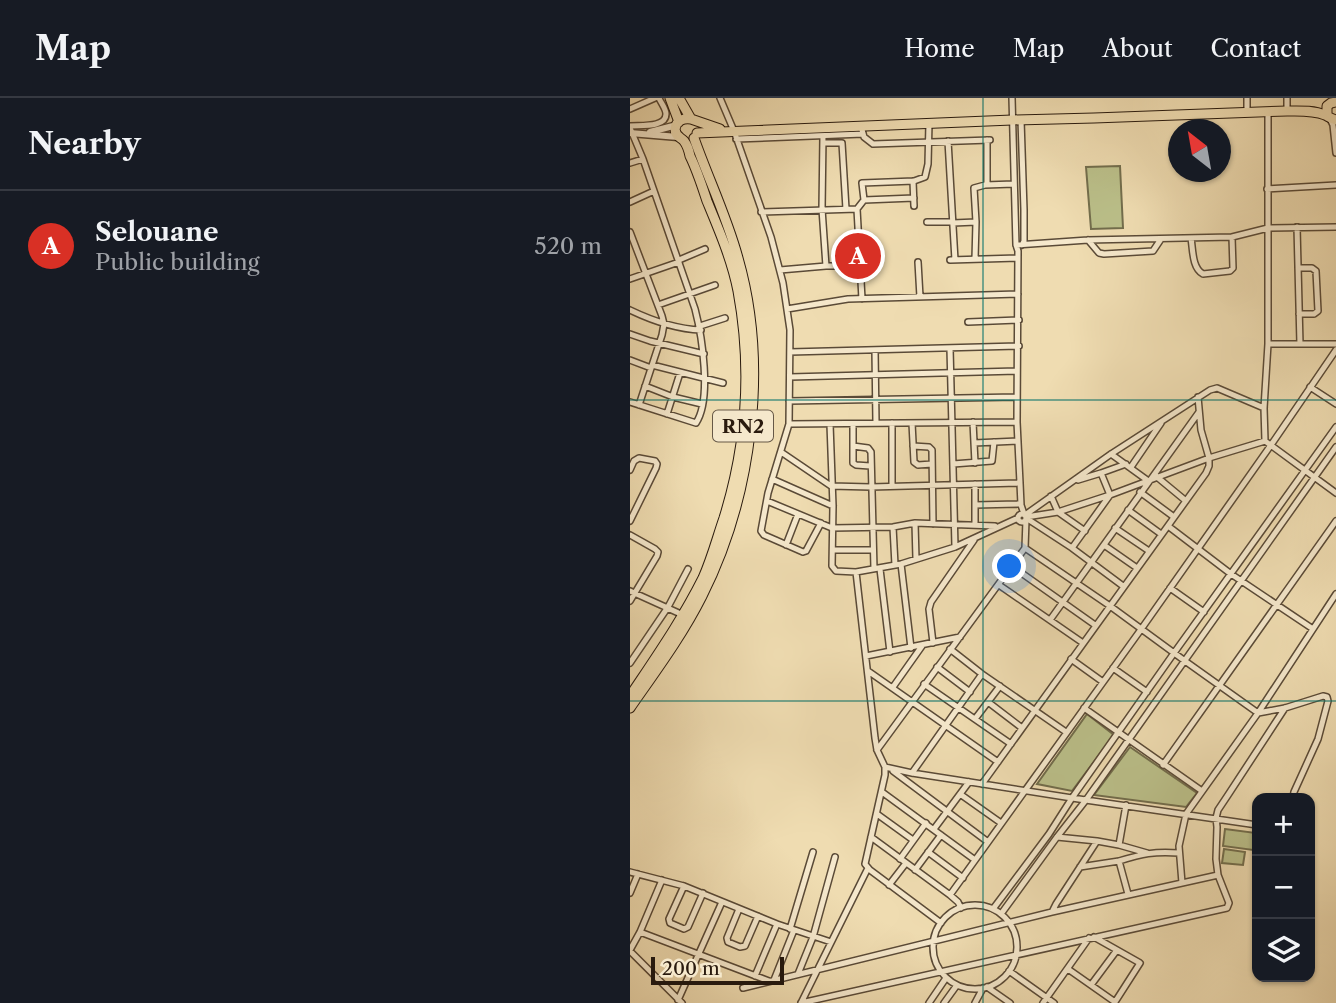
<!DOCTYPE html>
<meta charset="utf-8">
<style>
body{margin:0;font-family:"Libre Caslon Text",serif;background:#242831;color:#f1f3f6}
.controls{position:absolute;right:21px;bottom:21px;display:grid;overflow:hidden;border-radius:14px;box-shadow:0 2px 5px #0004}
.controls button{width:63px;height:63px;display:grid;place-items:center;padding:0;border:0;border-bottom:2px solid #363941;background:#171b24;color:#f1f3f6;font:35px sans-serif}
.compass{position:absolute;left:538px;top:21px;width:63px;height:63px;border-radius:50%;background:#171b24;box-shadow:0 2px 5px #0004;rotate:329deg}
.scale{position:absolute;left:21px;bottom:18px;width:133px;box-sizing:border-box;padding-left:7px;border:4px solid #291a0e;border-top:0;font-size:19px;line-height:24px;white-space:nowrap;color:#291a0e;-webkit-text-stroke:5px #f5e8cc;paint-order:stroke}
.you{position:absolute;left:380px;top:469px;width:24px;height:24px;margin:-18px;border:5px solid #fff;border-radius:50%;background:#1a73e8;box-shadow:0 0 0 10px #1a73e833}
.badge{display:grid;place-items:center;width:46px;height:46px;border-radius:50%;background:#d93025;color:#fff;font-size:23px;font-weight:700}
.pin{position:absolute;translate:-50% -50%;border:4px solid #fff;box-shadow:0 2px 7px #0006}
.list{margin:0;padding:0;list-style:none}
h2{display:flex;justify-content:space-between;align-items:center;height:91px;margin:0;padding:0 28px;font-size:30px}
h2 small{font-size:23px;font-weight:400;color:#9ea1a6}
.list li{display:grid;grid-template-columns:46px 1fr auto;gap:21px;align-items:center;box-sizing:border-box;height:112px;padding:0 28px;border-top:2px solid #363941}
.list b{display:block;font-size:26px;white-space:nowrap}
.list p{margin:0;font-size:23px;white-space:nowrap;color:#9ea1a6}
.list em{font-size:23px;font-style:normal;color:#9ea1a6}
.icon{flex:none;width:38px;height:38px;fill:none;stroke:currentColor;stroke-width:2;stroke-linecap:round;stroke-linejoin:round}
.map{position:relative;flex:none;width:706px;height:905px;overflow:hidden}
header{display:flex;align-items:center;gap:42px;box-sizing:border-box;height:98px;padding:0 35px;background:#171b24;border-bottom:2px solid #363941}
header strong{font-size:33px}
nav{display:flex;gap:38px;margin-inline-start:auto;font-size:24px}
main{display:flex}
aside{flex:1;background:#171b24}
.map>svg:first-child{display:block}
.green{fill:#bbc08a;stroke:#726d4c;stroke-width:2}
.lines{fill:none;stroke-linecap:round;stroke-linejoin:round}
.minor-casing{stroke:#5a4a37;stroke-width:8}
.tertiary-casing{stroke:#5a4a37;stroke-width:9}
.trunk-casing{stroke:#291a0e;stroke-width:11}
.minor{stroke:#f5e8cc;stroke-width:5}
.tertiary{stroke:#f5e8cc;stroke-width:6}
.trunk{stroke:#efdcb1;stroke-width:9}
.grid{fill:none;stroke:#0f766e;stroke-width:2;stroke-opacity:0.55}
.labels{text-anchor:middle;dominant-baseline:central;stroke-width:7;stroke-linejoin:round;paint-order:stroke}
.shield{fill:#f5e8cc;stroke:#665847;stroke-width:2}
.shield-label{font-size:19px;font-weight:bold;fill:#291a0e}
</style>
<header>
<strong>Map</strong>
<nav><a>Home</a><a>Map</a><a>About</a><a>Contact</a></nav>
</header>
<main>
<aside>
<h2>Nearby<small></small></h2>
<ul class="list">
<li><span class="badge">A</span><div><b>Selouane</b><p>Public building</p></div><em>520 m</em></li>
</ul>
</aside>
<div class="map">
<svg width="706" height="905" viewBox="0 0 706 905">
<rect width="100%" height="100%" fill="#efdcb1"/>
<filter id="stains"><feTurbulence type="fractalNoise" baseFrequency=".00286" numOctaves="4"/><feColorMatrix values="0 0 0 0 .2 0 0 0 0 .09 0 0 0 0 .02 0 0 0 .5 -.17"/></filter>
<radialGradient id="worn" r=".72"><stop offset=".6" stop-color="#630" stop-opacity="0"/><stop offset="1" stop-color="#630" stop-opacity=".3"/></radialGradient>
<path class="green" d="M490,68L493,130L461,131L456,69Z
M457,616L484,637L442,693L407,686Z
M500,649L567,695L556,709L464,697Z
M595,731L626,735L623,752L593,748Z
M594,751L615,754L613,767L592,765Z"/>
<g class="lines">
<defs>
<path id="minor" d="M90,0L104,33L141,139L153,185L160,232L159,326L138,395L131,433L134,437L173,454L176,453L191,425
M382,0L386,147L388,153L387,324L390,385L391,407L394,416
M617,0V14
M657,0V13
M0,11L25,0
M638,14V246L634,310L635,343L706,395
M700,21L703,27L706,55
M391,22L394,112V143L392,147
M0,28C10,27 36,30 36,16C36,11 31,5 29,0
M231,28L234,39L243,46L360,42
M0,30L13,61L65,211C72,238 82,301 66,325L0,304
M106,41L233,36
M357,42V87
M318,43L325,162
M193,45H212L216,111
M0,65L13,61
M283,83L284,108
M637,91L706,87
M234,102L284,100
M0,104L24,93
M227,111L234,102L232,85L284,83L295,79L298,66L299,25
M131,114L227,111L232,201
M297,124H323
M323,125L346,124
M667,129L670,246
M0,134L32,218L34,226L32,237L9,307
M602,139L638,130L706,129
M458,142L469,155L474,156L523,153L531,141
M386,147L458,142L602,139L603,170L600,173L573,176C562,170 563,152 561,140
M345,161L346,124L344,90L355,87L384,86
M49,162L75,151
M320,162L388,160
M288,164L290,199
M196,168H210
M668,170H682L686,173L688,213L684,216H669
M150,172L196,168L192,111L193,38
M0,181L49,164
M28,207L85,187
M157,211L218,201L388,196
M0,212C23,223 45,231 71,232
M338,224L389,222
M70,228L95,220
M0,236L20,243L74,256
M638,246H706
M320,250L325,449
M245,252L246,325
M160,254L389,248
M0,262L21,270
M22,267L93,285
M160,279L387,273
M15,288L43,299L72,306
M680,289L706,306
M159,303L387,299
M37,316L50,275
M343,324L345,365
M282,325L284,364L288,367L302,366
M159,326L387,324
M200,326L203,408L202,468L206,473L226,474L271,466L325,449L388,420
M223,326V365L226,367L240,368
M344,345L388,343
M223,348L238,350L241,354L244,471
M283,348L299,349L302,352L303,426
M151,354L201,388L241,389L390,385
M481,356L517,382
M323,366L362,363L364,344
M501,369L531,325
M0,372L4,363L9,360L25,363L27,366L26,370L0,423
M471,375L496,366
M527,379L556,403
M142,381L203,408
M345,386V427
M262,388V325
M510,394L544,419
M421,398L428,414L455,433
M137,403L202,430L263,429L285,425L365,428
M345,407L391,406
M498,412L531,436
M388 420a4 4 0 1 1 8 0a4 4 0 1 1-8 0Z
M395,417L481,356L580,292L587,290L634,310
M396,419L428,414L480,397L579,360L635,343
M396,420L442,450L493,488
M285,425L286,461
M538,428L601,476L683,531
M263,429L265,467
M485,430L519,453
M0,437L25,451L28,454L27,458L0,503
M156,447L168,416
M474,447L507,470
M395,450L480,508L555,563L628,615L655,610L693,598L697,599L698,603L688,641L664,694L663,700
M442,450L480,397L471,375L448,382
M203,452H243
M271,466L281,550
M383,469L465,527
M250,471L260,554
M226,474L245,640L247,652L255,669V677L235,766L240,772L311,825
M369,487L453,545
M540,490L574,514
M0,493L53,517
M420,522L569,314
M303,545L299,511L301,504L344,442
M320,551L352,576L436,634
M236,558L330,539
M441,561L473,584
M0,565L38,509L58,471
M307,569L340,594
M483,570L517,594
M238,573L368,664
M294,586L381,646
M263,589L292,548
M358,604L392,630
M454,610L572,693
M345,621L370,588
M247,652L395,450L396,422
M533,667L706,423
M255,669L282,675L442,700L627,727
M263,673L358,744
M282,675L352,576
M352,686L576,375L579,368V360L571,332L568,299
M252,694L345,762
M330,696L371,725
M247,716L283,742
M304,731L339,684
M241,739L320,797L328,804L331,810
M427,739L467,743L426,806L422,814L588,777
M467,743L489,747L496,707
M489,747L517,755
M298,754L333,780
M270,761L296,725
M489,763C512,756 524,753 549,755
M450,769L489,763L498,796
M285,772L311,737
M0,774L54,788L147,826L201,844
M552,785L549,748L556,716L628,615L706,496
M259,787L276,765
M54,788L39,821L40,825L54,831L58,829L73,795
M0,795L8,776
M320,797L512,530L641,347L706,252
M303 849a42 42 0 1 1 84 0a42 42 0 1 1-84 0Z
M109,811L97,840L98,844L110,849L115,848L128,818
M363,811L419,736L442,700L544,555L706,329
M371,816L427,739L456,702L706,349
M160,831L183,754
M10,834L139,883
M0,852L10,834L32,782
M0,853L52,905
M438,871L485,904L510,865L464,839
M379,873L424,905
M168,876L183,839L205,759
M125,878L147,826
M144,882L164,832
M461,887L487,852
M357,889L380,905
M113,890L422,814
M48,902L92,804
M171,905L597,810L599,805L588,777L586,761L587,729L586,720L588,712L598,697L655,610
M171,905L238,770
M299,905L316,880
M314,905L327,887
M345,905L353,890
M413,905L459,840"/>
<path id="tertiary" d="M20,34L47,27
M0,35L48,39"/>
<path id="trunk" d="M40,0L49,24
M49,0L61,21L90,31
M697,17V8L701,5L706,4
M67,35L382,22L464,20L657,13C669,13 683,12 695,17C699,19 702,21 706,22
M0,598C26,559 52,522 73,480C82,460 87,440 94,420C117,346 122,269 108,193C102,162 89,132 77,103C72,88 67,72 60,58C59,53 57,47 54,43C50,39 45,38 45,31C46,22 54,20 61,21
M0,610C25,574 52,538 72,498C122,399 139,268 108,160C97,119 78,80 64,40"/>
</defs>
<use href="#minor" class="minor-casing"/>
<use href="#tertiary" class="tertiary-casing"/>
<use href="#trunk" class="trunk-casing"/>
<use href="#minor" class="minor"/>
<use href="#tertiary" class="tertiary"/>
<use href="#trunk" class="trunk"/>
</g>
<path class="grid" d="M353,0V905M0,302H706M0,603H706"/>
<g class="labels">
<rect class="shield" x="83" y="312.5" width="60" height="31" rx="5"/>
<g class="shield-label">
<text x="113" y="328">RN2</text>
</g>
</g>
<rect width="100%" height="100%" filter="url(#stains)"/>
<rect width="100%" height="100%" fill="url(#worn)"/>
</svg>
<div class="controls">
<button>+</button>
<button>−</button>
<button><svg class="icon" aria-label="layers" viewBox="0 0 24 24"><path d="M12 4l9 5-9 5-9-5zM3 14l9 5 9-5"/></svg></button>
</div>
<svg class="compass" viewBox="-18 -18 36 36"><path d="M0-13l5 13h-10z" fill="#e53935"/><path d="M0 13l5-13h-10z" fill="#9ea1a6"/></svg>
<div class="scale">200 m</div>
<div class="you"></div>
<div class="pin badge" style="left:228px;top:158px">A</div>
</div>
</main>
